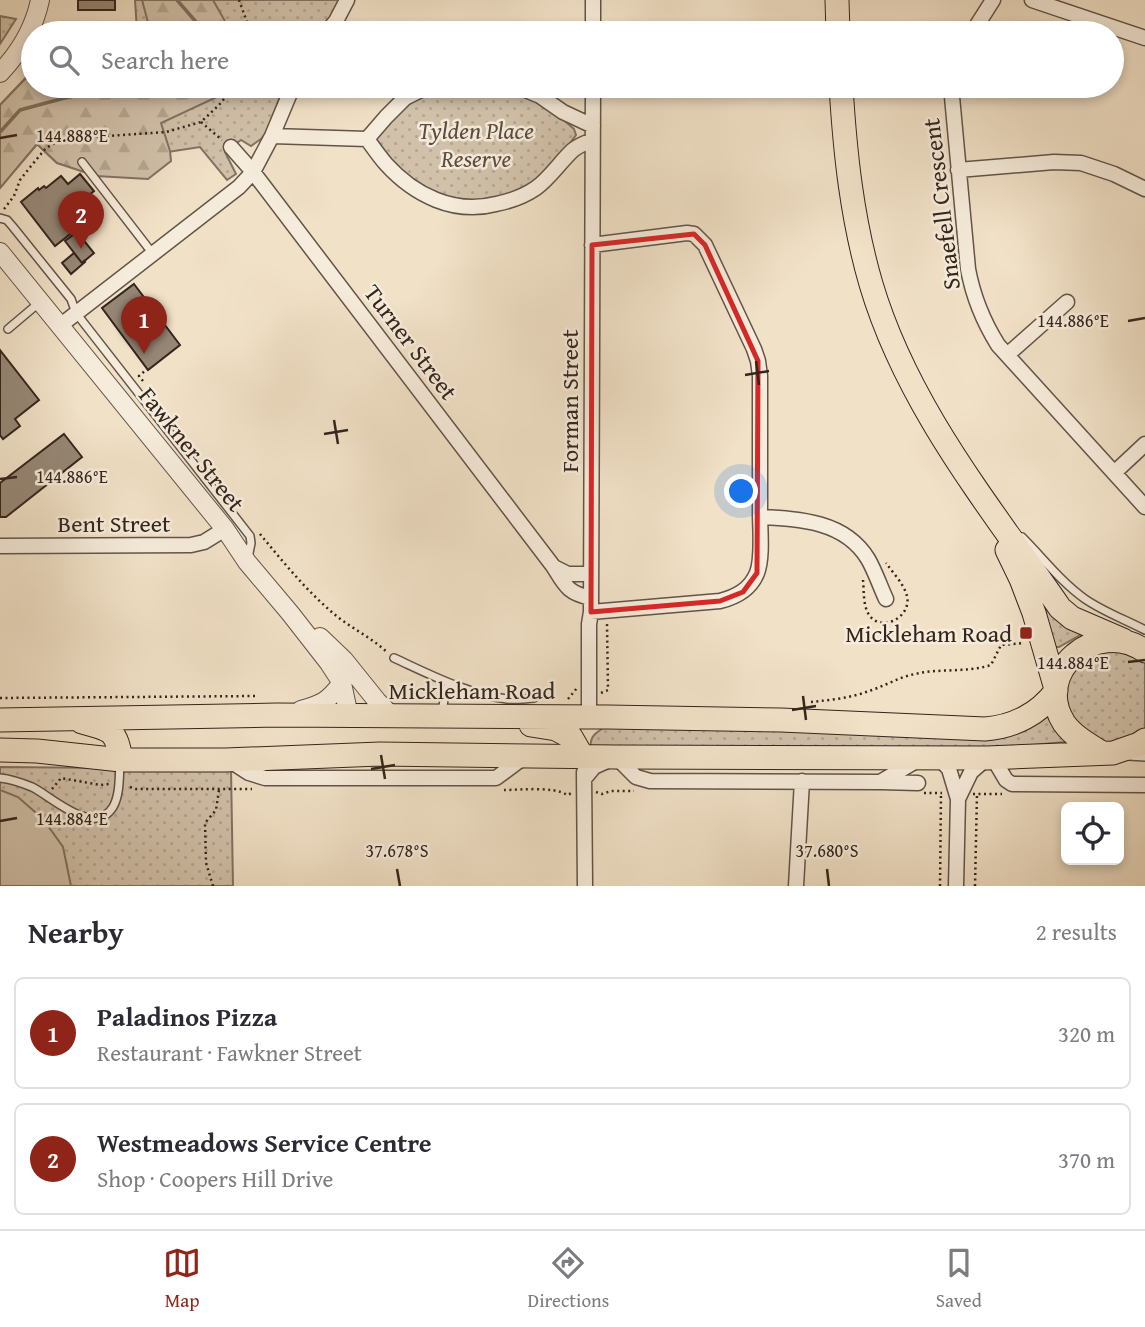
<!DOCTYPE html>
<meta charset="utf-8">
<style>
body{margin:0;font-family:"Gentium Book Plus",serif;background:#f2f2f3;color:#2b2b33}
.controls{position:absolute;right:21px;bottom:21px;display:grid;overflow:hidden;border-radius:10px;box-shadow:0 4px 10px #0003}
.controls button{width:63px;height:63px;display:grid;place-items:center;padding:0;border:0;border-bottom:2px solid #e1e1e2;background:#fff;color:#2b2b33;font:35px sans-serif}
.you{position:absolute;left:742px;top:492px;width:24px;height:24px;margin:-18px;border:5px solid #fff;border-radius:50%;background:#1a73e8;box-shadow:0 0 0 10px #1a73e833}
.badge{display:grid;place-items:center;width:46px;height:46px;border-radius:50%;background:#8f2418;color:#fff;font-size:23px;font-weight:700}
.pin{position:absolute;translate:-50% -58px;filter:drop-shadow(0 2px 4px #0008)}
.pin::after{content:'';position:absolute;top:37px;width:24px;height:21px;background:inherit;clip-path:polygon(0 0,100% 0,50% 100%)}
.list{margin:0;padding:0;list-style:none}
h2{display:flex;justify-content:space-between;align-items:center;height:91px;margin:0;padding:0 28px;font-size:30px}
h2 small{font-size:23px;font-weight:400;color:#7c7c81}
.list li{display:grid;grid-template-columns:46px 1fr auto;gap:21px;align-items:center;box-sizing:border-box;height:112px;margin:0 14px 14px;padding:0 14px;border:2px solid #e1e1e2;border-radius:10px}
.list b{display:block;font-size:26px;white-space:nowrap}
.list p{margin:0;font-size:23px;white-space:nowrap;color:#7c7c81}
.list em{font-size:23px;font-style:normal;color:#7c7c81}
.icon{flex:none;width:38px;height:38px;fill:none;stroke:currentColor;stroke-width:2;stroke-linecap:round;stroke-linejoin:round}
.map{position:relative;flex:none;width:1145px;height:886px;overflow:hidden}
.search{position:absolute;background:#fff;box-shadow:0 4px 10px #0003;left:21px;right:21px;top:21px;height:77px;display:flex;align-items:center;gap:18px;box-sizing:border-box;padding:0 24px;border-radius:38px;color:#7c7c81;font-size:26px}
.sheet{height:343px;background:#fff}
nav{display:flex;justify-content:space-around;align-items:center;box-sizing:border-box;height:98px;border-top:2px solid #e1e1e2;background:#fff;font-size:19px;color:#7c7c81}
nav a{display:grid;justify-items:center;gap:4px}
nav .on{color:#8f2418}
.map>svg:first-child{display:block}
.grass{fill:url(#grass-dots);stroke:#827364;stroke-width:2}
.forest{fill:url(#forest-firs);stroke:#827364;stroke-width:2}
.garden{fill:#d1c1aa;stroke:#827364;stroke-width:2}
.lines{fill:none;stroke-linecap:round;stroke-linejoin:round}
.stream{stroke:#7e6f60;stroke-width:3.5}
.building{fill:#968775;stroke:#33251d;stroke-width:2}
.service-casing{stroke:#625448;stroke-width:10}
.minor-casing{stroke:#625448;stroke-width:17}
.tertiary-casing{stroke:#625448;stroke-width:20}
.primary-casing{stroke:#33251d;stroke-width:25}
.path{stroke:#33251d;stroke-width:2.5;stroke-dasharray:2 3.5;stroke-linecap:butt}
.service{stroke:#f6ecdb;stroke-width:7}
.minor{stroke:#f6ecdb;stroke-width:14}
.tertiary{stroke:#f6ecdb;stroke-width:18}
.primary{stroke:#f1e1c7;stroke-width:23}
.marked{fill:none;stroke:#d62828;stroke-width:5;stroke-linejoin:round}
.ticks{fill:none;stroke:#33251d;stroke-width:2.5}
.poi-dot{fill:#8f2418;stroke:#f6ecdb;stroke-width:2.5}
.labels{text-anchor:middle;dominant-baseline:central;stroke-width:5;stroke-linejoin:round;paint-order:stroke}
.park-label{font-size:24px;font-style:italic;fill:#5a4c40;stroke:#f6ecdb}
.street-label{font-size:24px;fill:#33251d;stroke:#f6ecdb}
.poi-label{font-size:24px;fill:#33251d;stroke:#f6ecdb;text-anchor:end}
.ticks-label{font-size:18px;text-anchor:middle;fill:#33251d;stroke:#f6ecdb;stroke-width:5;stroke-linejoin:round;paint-order:stroke}
</style>
<div class="map">
<svg width="1145" height="886" viewBox="0 0 1145 886">
<defs>
<pattern id="grass-dots" width="8" height="8" patternUnits="userSpaceOnUse" patternTransform="scale(1.75)"><rect width="8" height="8" fill="#d1c1aa"/><path d="M2 2h.1M6 6h.1" fill="none" stroke="#b4a692" stroke-width="1.8" stroke-linecap="round"/></pattern>
<pattern id="forest-firs" width="22" height="20" patternUnits="userSpaceOnUse" patternTransform="scale(1.75)"><rect width="22" height="20" fill="#d1c1aa"/><path d="M5 1l3.5 6h-7zM16 11l3.5 6h-7z" fill="#b4a692"/></pattern>
</defs>
<rect width="100%" height="100%" fill="#f1e1c7"/>
<filter id="stains"><feTurbulence type="fractalNoise" baseFrequency=".00286" numOctaves="4"/><feColorMatrix values="0 0 0 0 .2 0 0 0 0 .09 0 0 0 0 .02 0 0 0 .5 -.17"/></filter>
<radialGradient id="worn" r=".72"><stop offset=".6" stop-color="#630" stop-opacity="0"/><stop offset="1" stop-color="#630" stop-opacity=".3"/></radialGradient>
<path class="grass" d="M135,0H339L332,16L317,33H147L137,31Z
M0,16L16,19L0,44Z
M33,70V86H284L265,136L251,146L241,140L225,152L236,174L227,180L200,147L122,159L57,163L37,144L0,188V105Z
M444,86C460,86 477,85 493,86C524,88 552,109 574,129L576,135L565,150L540,178L511,195L479,202L435,195L398,171L376,142V138C396,116 414,93 444,86Z
M1029,576L1080,634V635L1059,647H1056L1052,644Z
M1114,649L1143,661L1145,663V729L1117,743H1101L1068,714L1066,683L1084,658Z
M1046,712L1067,739L1065,742L1012,747L936,749L591,747C589,736 598,731 607,726L867,732Z
M0,767L231,769L233,886H0Z"/>
<path class="forest" d="M142,0H213L226,23V33H148L150,30Z
M25,79H33V86H224L219,96L161,123L170,151L171,161L148,179L96,176L57,163L37,144L0,188V105Z"/>
<path class="garden" d="M0,790L18,797L43,819L63,847L71,886H0Z"/>
<g class="lines">
<path class="stream" d="M177,0L197,23L194,33
M0,132L20,110L72,96L132,86"/>
</g>
<path class="building" d="M78,0H115V10H78Z
M80,174L94,191L64,215L65,217L69,214L71,216L80,209L85,214L75,222L79,227L55,246L21,202L38,188L39,190L44,186L46,188L61,176L68,184Z
M77,232L94,253L82,263L65,241Z
M74,253L82,263L84,261L85,262L71,274L62,263Z
M134,284L180,345L148,370L102,308Z
M0,350L39,400L15,419L20,426L3,439L0,435Z
M64,434L82,457L6,517H0V483Z"/>
<g class="lines">
<defs>
<path id="service" d="M82,162L153,254
M0,218L7,220L13,227L71,299L76,313L250,536L251,543L248,558
M8,329L40,302
M1022,537C1043,558 1061,582 1085,599C1104,612 1126,620 1145,630
M394,658C429,674 467,694 507,699C516,700 525,699 534,698
M442,712L445,694L449,683
M1128,756L1145,757
M0,778C10,779 22,783 32,787C51,796 94,838 113,807C120,795 119,778 120,764"/>
<path id="minor" d="M1032,0L1145,38
M326,33L336,21L347,0
M593,33V0
M972,33L993,0
M516,86L540,96L563,112L593,126
M951,86L968,269C973,296 983,321 998,345L1145,507
M272,136L367,139
M367,139C373,147 379,156 386,164C414,195 454,215 496,204C511,201 523,197 536,188C550,178 560,162 573,150C579,145 586,143 592,140
M367,139L386,117L405,98L429,86
M231,147L253,172L553,566C565,585 567,593 591,598
M958,170L1054,162L1081,163L1114,174L1145,189
M61,325L239,187L253,172L272,136L293,86
M1007,355L1067,302
M1114,473L1145,444
M760,517C800,519 845,521 868,559C875,571 880,586 886,599
M0,546L191,545L204,542L225,529
M554,567L568,574H591
M591,612L720,601C736,597 750,590 757,573C763,557 760,530 760,513C760,467 760,422 760,376L758,361L754,349L705,245L694,234L687,233L592,245
M589,716V624L591,612L593,86
M939,758L949,769L958,799L956,886
M993,758L1006,780L1012,784L1145,785
M232,762L249,773L265,778H496L523,758
M584,772L585,886
M584,779L594,767L616,757L636,777L650,781L880,782L918,760
M881,782L918,783
M958,799L971,772L987,758
M796,886L802,781"/>
<path id="tertiary" d="M0,73C20,52 34,29 40,0
M0,252L225,529L247,562L290,613L329,663L342,683L349,716
M320,637L344,660L377,701L392,716
M301,710C323,704 328,701 342,683"/>
<path id="primary" d="M837,0L838,33
M841,86C845,153 852,219 871,284C907,406 989,505 1060,608L1072,618L1123,640
M1007,550L1021,579L1034,613L1056,689
M0,720L277,715L608,717L781,720L985,729C1013,727 1039,714 1056,691
M82,722C111,730 116,729 121,760
M531,725L556,729L571,737L582,756
M0,750L37,751L121,760H226L380,754L616,757L987,758L1113,753L1139,744L1145,740
M1102,753C1089,745 1073,736 1064,723C1032,673 1095,617 1145,651"/>
</defs>
<use href="#service" class="service-casing"/>
<use href="#minor" class="minor-casing"/>
<use href="#tertiary" class="tertiary-casing"/>
<use href="#primary" class="primary-casing"/>
<path class="path" d="M239,0L251,33
M201,122L222,140
M4,209L14,196L20,180L31,166L46,148L58,141L78,138L166,132L201,122L219,105L235,86
M143,381L139,376L147,369
M260,534C284,563 309,594 339,618C355,630 373,639 388,653
M863,580C864,590 863,604 868,613C879,634 912,618 907,596C904,584 893,573 886,563
M601,693L608,690L607,624
M0,698L258,696
M568,699L577,688
M811,702C830,700 851,698 869,691C885,686 899,677 915,674C940,668 966,673 991,665L1001,645L1024,643
M130,787L136,789H252
M52,789L61,778L100,785L109,784
M504,790C520,790 554,786 567,795L572,793
M596,792L602,794L611,791H634
M924,793H942
M973,794H1002
M213,886L206,863L205,823L216,810L219,790
M940,886L941,793
M975,886L977,794"/>
<use href="#service" class="service"/>
<use href="#minor" class="minor"/>
<use href="#tertiary" class="tertiary"/>
<use href="#primary" class="primary"/>
</g>
<path class="marked" d="M694,234L705,245L758,361L757,573L743,592L720,601L591,612L592,245Z"/>
<path class="ticks" d="M0,138L17,135M1128,321L1145,318M756,361L759,385M745,375L769,371M334,420L338,444M324,434L348,430M0,479L17,477M1128,662L1145,660M803,696L806,720M792,710L816,706M381,755L385,779M371,769L395,765M0,821L17,818M397,869L400,886M827,869L829,886"/>
<rect class="poi-dot" x="1019" y="626" width="14" height="14" rx="3.5"/>
<g class="labels">
<g class="park-label">
<text x="476" y="130">Tylden Place<tspan x="476" dy="28">Reserve</tspan></text>
</g>
<g class="street-label">
<text transform="translate(941 204) rotate(-97)">Snaefell Crescent</text>
<text transform="translate(411 342) rotate(53)">Turner Street</text>
<text transform="translate(569 401) rotate(-90)">Forman Street</text>
<text transform="translate(192 449) rotate(51)">Fawkner Street</text>
<text x="114" y="523">Bent Street</text>
<text x="472" y="690">Mickleham Road</text>
</g>
<g class="poi-label">
<text x="1012" y="633">Mickleham Road</text>
</g>
</g>
<g class="ticks-label">
<text x="72" y="142">144.888°E</text>
<text x="1073" y="327">144.886°E</text>
<text x="72" y="483">144.886°E</text>
<text x="1073" y="669">144.884°E</text>
<text x="72" y="825">144.884°E</text>
<text x="397" y="857">37.678°S</text>
<text x="827" y="857">37.680°S</text>
</g>
<rect width="100%" height="100%" filter="url(#stains)"/>
<rect width="100%" height="100%" fill="url(#worn)"/>
</svg>
<div class="controls">
<button><svg class="icon" aria-label="locate" viewBox="0 0 24 24"><circle cx="12" cy="12" r="6"/><path d="M12 2v4M12 18v4M2 12h4M18 12h4"/></svg></button>
</div>
<div class="you"></div>
<div class="pin badge" style="left:144px;top:354px">1</div>
<div class="pin badge" style="left:81px;top:249px">2</div>
<div class="search"><svg class="icon" aria-label="search" viewBox="0 0 24 24"><circle cx="10" cy="10" r="6"/><path d="M15 15l6 6"/></svg>Search here</div>
</div>
<section class="sheet">
<h2>Nearby<small>2 results</small></h2>
<ul class="list">
<li><span class="badge">1</span><div><b>Paladinos Pizza</b><p>Restaurant · Fawkner Street</p></div><em>320 m</em></li>
<li><span class="badge">2</span><div><b>Westmeadows Service Centre</b><p>Shop · Coopers Hill Drive</p></div><em>370 m</em></li>
</ul>
</section>
<nav>
<a class="on"><svg class="icon" aria-label="map" viewBox="0 0 24 24"><path d="M3 6l6-2 6 2 6-2v14l-6 2-6-2-6 2zM9 4v14M15 6v14"/></svg>Map</a>
<a><svg class="icon" aria-label="directions" viewBox="0 0 24 24"><path d="M12 3l9 9-9 9-9-9zM9 14v-3h6M13 9l2 2-2 2"/></svg>Directions</a>
<a><svg class="icon" aria-label="saved" viewBox="0 0 24 24"><path d="M7 4h10v16l-5-4-5 4z"/></svg>Saved</a>
</nav>
